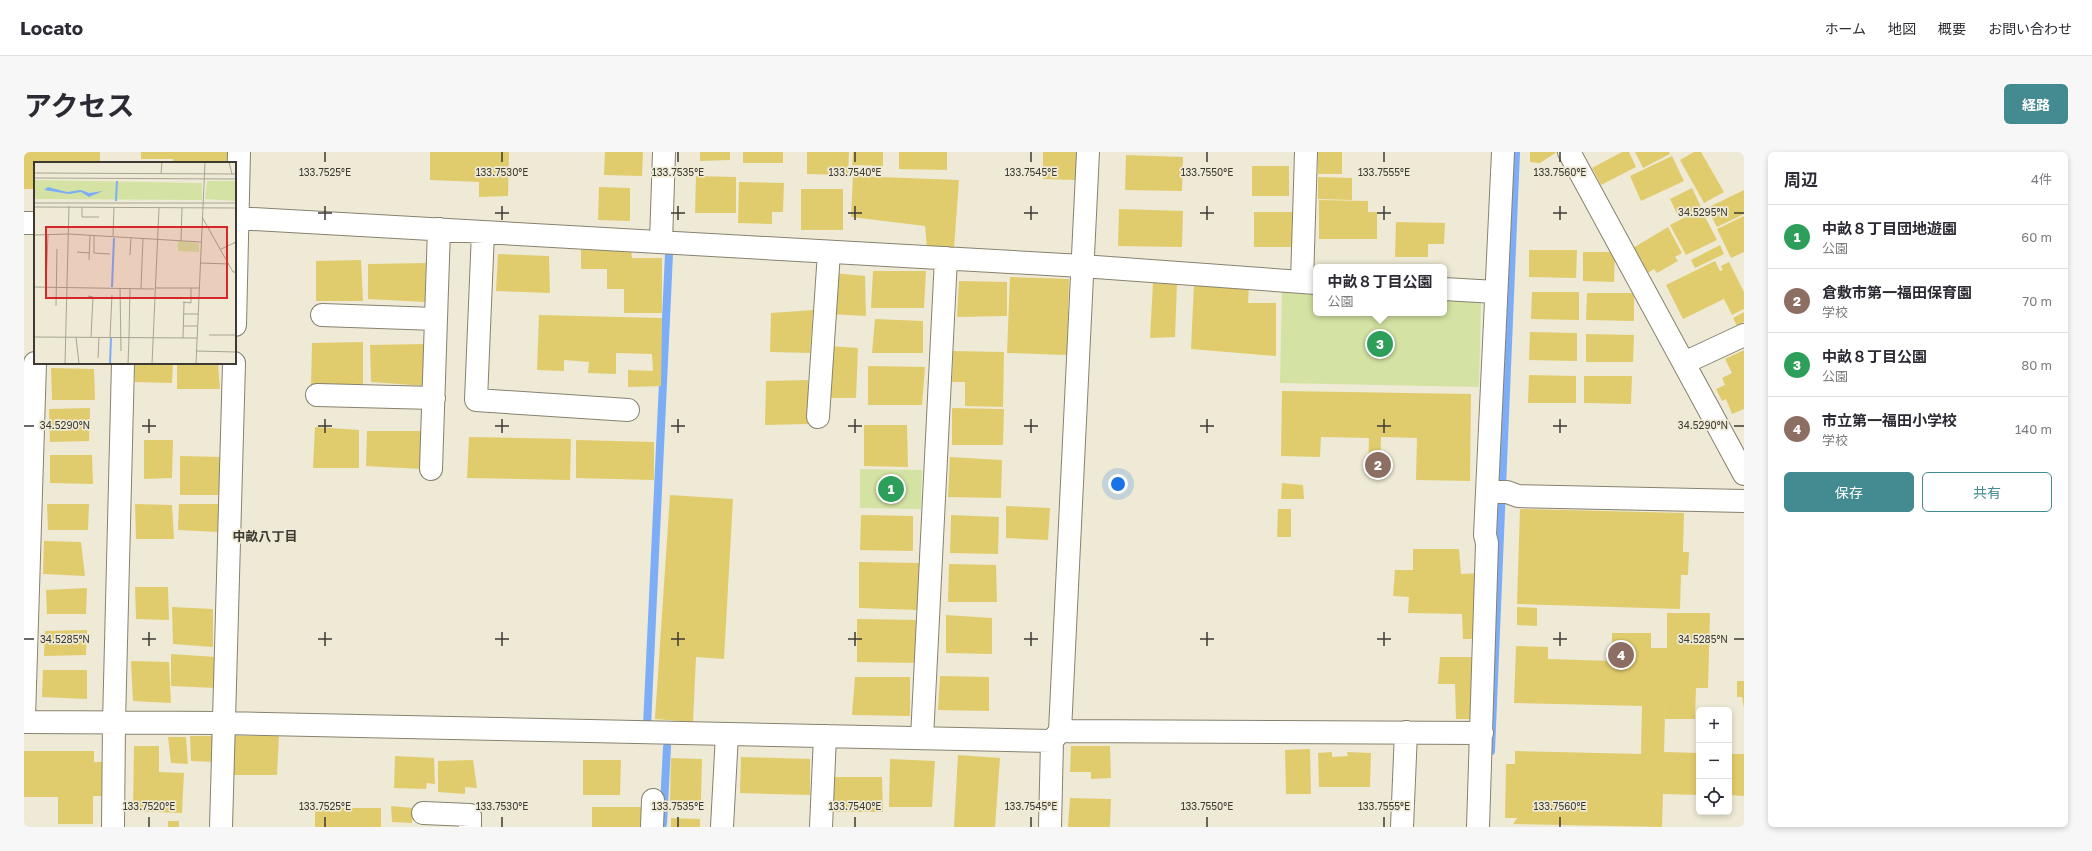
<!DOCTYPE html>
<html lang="ja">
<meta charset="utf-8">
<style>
body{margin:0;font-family:"Golos Text","Noto Sans JP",sans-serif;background:#f7f7f7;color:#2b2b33}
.controls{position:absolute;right:12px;bottom:12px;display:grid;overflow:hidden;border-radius:6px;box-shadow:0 2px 6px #0003}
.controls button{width:36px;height:36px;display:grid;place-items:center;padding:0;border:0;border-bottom:1px solid #e1e1e2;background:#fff;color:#2b2b33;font:20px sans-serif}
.you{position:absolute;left:1094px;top:332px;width:14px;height:14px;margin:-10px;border:3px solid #fff;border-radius:50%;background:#1a73e8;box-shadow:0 0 0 6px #1a73e833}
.badge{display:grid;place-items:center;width:26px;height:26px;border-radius:50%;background:#448b91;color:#fff;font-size:13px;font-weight:700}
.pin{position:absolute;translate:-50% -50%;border:2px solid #fff;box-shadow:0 1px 4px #0006}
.popup{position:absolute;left:1289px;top:112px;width:134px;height:52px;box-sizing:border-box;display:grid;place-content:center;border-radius:6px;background:#fff;filter:drop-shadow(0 1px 3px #0005);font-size:13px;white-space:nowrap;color:#7c7c81}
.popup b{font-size:15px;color:#2b2b33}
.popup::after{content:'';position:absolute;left:50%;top:100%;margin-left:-8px;border:8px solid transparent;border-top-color:#fff}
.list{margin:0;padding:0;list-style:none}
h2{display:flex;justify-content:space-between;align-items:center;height:52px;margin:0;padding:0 16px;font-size:17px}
h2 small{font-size:13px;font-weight:400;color:#7c7c81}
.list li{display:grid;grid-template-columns:26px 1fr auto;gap:12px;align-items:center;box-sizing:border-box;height:64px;padding:0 16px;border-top:1px solid #e1e1e2}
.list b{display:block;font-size:15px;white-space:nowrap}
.list p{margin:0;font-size:13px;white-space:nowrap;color:#7c7c81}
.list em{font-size:13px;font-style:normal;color:#7c7c81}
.actions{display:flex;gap:8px;padding:12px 16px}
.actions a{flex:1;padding:9px 0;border:1px solid #448b91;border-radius:6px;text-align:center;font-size:14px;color:#448b91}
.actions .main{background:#448b91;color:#fff}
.icon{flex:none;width:22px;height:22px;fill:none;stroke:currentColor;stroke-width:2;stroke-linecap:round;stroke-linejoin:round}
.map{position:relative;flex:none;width:1720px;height:675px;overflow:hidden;border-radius:6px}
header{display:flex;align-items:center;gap:24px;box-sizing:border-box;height:56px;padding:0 20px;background:#fff;border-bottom:1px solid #e1e1e2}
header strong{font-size:19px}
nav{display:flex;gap:22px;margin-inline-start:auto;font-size:14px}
.intro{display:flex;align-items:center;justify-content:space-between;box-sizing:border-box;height:96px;padding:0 24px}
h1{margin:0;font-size:28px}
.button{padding:10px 18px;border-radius:6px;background:#448b91;color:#fff;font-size:14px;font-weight:700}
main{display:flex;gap:24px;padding:0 24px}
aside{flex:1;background:#fff;border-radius:6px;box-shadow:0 2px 6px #0003}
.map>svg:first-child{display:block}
.green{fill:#d4e3a3}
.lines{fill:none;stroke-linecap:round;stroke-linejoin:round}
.stream{stroke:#7dadf6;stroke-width:8}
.building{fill:#e1cc6d}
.minor-casing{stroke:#87826f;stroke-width:24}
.minor{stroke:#fff;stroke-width:22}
.ticks{fill:none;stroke:#3c3a32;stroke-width:1.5}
.labels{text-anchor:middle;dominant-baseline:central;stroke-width:3.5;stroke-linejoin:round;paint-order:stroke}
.neighbourhood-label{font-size:13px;font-weight:bold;fill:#3c3a32;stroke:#eeead5}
.inset-river{fill:none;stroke:#7dadf6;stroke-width:2}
.inset-road{fill:none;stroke:#a7a494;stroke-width:1}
.view{fill:#d62828;fill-opacity:0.15;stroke:#d62828;stroke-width:2}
.inset-edge{fill:none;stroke:#3c3a32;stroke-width:2}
.ticks-label{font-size:10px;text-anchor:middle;fill:#3c3a32;stroke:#eeead5;stroke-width:3.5;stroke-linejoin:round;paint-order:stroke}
</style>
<header>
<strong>Locato</strong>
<nav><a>ホーム</a><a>地図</a><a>概要</a><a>お問い合わせ</a></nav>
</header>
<div class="intro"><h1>アクセス</h1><a class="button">経路</a></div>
<main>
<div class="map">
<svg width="1720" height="675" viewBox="0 0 1720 675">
<rect width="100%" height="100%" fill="#eeead5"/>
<path class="green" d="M1258,137L1292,138V161H1420V143L1451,144L1457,152L1455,235L1256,231Z
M836,317L898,318L897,357L836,356Z"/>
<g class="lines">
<path class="stream" d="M623,574L645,102
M1467,599L1492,0
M639,672L643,595"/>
</g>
<path class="building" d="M0,0H76V11H11V37H0Z
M117,0H209V11H149V7H117Z
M406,0H485L484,44L455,45V30L406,28Z
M581,0H619L618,24L580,23Z
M676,0H706V8L676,9Z
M719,0H759V11H719Z
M783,0H825L824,23L783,22Z
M829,0H859V14L828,13Z
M875,0H923V18L875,17Z
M1019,0H1053L1052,28L1019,27Z
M1294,0H1318V22H1294Z
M1506,0H1533L1516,11L1506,10Z
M1598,0H1605L1612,15L1577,33L1568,16Z
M1611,0H1645L1646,2L1619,16Z
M1670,0H1677L1700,40L1680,51L1656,8Z
M1102,3L1159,5L1158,39L1101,38Z
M1648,4L1660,29L1617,49L1606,24Z
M1228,14H1265V44H1228Z
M672,24L712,25V61H671Z
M829,24L935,28L930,96H903L901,74L827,65Z
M1294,25L1328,26V48L1294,47Z
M715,30L760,31L759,60H748V72L714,71Z
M575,35L606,36V69L574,68Z
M1668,36L1677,55L1655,66L1646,47Z
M777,37H819V78H777Z
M1720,38V62L1693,75L1683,56Z
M1295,48L1344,49V60H1353V87H1295Z
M1095,57L1159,59L1158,95L1094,94Z
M1677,57L1693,88L1662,103L1646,73Z
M1230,60H1270V95H1230Z
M1720,64V100L1707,106L1693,77Z
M1372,70L1421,71L1420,92H1404V105H1371Z
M1644,75L1658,101L1651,105L1654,109L1633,121L1630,117L1624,121L1609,96Z
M1696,93L1700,102L1671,116L1667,108Z
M557,98H607L608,106H638V161H600V137H583V117H557Z
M1505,98H1553L1552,126L1505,125Z
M1559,100H1591L1590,130L1559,129Z
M474,102L525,104L526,141L472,139Z
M337,108L339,149H292V109Z
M1691,109L1696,119L1699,118L1697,114L1705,110L1720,140V157L1708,163L1700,147L1659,167L1642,133Z
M402,111L401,150L344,147V112Z
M849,119H902L900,156H847Z
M809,121L841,124L842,164L807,162Z
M986,125L1045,127L1043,203L983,201Z
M935,129L983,130V164L933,165Z
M1129,131L1153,132L1151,185L1126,186Z
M1170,132L1225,133L1224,151H1252V204L1167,197Z
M1508,140H1555V168L1507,167Z
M1563,141H1610V169L1562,168Z
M789,158L786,201L746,200L747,161Z
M1720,160V170L1713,174L1709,166Z
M515,163L638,166L637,234L604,235V218L629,219L628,202L592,201V222L564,221L565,210L540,208V219L513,218Z
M851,167L899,169V201H848Z
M1506,180L1553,181V209L1505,208Z
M1562,182L1610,183L1609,210H1562Z
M339,190V234L287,233L288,191Z
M402,192V234L347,230L346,193Z
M805,194L834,196L832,246H803Z
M1720,198V257L1708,262L1702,247L1698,249L1692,237L1701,233L1698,226L1708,221L1701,207Z
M929,199L980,200L979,255L941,254V230H928Z
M110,211H149L148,231L111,230Z
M153,211H194L196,237H153Z
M844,214L901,215L898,253H844Z
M27,216L70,217L71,248H28Z
M1505,223L1552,224V251H1504Z
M1560,224H1608L1607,252L1560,251Z
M784,228V272L741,273L742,229Z
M1258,239L1447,242L1446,329L1392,328L1393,286L1357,285L1356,319H1344L1345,286L1297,285L1296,305L1257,304Z
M66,256L65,289L26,290L25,257Z
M928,256L980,257L979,293H928Z
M840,273H883L884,315L840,314Z
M291,275L335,278V316H289Z
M343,279H400L397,317L342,314Z
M445,285L547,287L546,328L443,326Z
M120,288H149L148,326L120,327Z
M552,288L630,290V328L552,326Z
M26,303H68L69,332L26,331Z
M156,304L198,305L200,343H156Z
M926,305L978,308L977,346L924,345Z
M1258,331L1279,333L1280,347H1257Z
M646,343L709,347L700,507L672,505L669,570L631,567Z
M23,352H65L64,378H24Z
M111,352L148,353L150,387H112Z
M155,352H194V380L154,378Z
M982,354L1026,356L1024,388L982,386Z
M1254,357H1267V385H1253Z
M1496,357L1660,361L1659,400H1665L1664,423H1657L1656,457L1493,452Z
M837,363L889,364V399L836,398Z
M927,363L975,365L974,402L926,401Z
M20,389L57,390L61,424L19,422Z
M1389,397H1435L1437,422L1459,421L1458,487H1439L1438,462L1384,461L1385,445L1369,444L1371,418H1389Z
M835,410L895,411L894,458L835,456Z
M925,412L972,413L973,450H924Z
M111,435H144L145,468L112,467Z
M63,436L62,462H23L22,438Z
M148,455L189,457V495L149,492Z
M1493,455L1513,456V474L1493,473Z
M1643,461H1686L1684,536H1672L1671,567H1641L1642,526L1640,600L1675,601V643L1639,642L1638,675L1489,672L1493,666H1481L1482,612H1491V599L1617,602L1618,554L1490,551L1492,494L1524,495V507L1588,509V481H1627V496H1643Z
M922,463L968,466V502L922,501Z
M833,467L896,468L894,511L833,510Z
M63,478L62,503L20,504L21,479Z
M147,502L192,505L191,536L147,534Z
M1416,505H1453L1452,567H1432L1431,532H1414Z
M107,509L145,510L147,551L109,549Z
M19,518H63V547L18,545Z
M916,524L965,525V559L914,558Z
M831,525H886V564L828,563Z
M1713,529H1720V556L1718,545H1713Z
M255,583L253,623H208L210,584Z
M166,584H191V610L167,609Z
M144,585H162L164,612L147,611Z
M110,594H135V620L160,621L158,661L109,659Z
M1047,594H1086L1087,626L1067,627V620H1046Z
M1286,597L1287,642H1262L1261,598Z
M0,599H70V610H78V644H69V672H34V645H0Z
M1308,600V605L1324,604L1323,600L1347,601L1346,635H1295L1294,601Z
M1705,602H1720V644L1705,643Z
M934,603L976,606L971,675H930Z
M371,604L410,606L411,632L403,631L402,637L370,636Z
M717,605L786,607V643L716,641Z
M647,606L678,607L677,649H646Z
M866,607L911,609L908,655H865Z
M449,608L453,636L441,635V642L414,640V609Z
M559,608H597L596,643H559Z
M808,625H858L859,660H808Z
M1046,646L1087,647L1086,675H1044Z
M367,654L389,656L388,671L368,670Z
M568,655H617V675H568Z
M291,656H357V675H291Z
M647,666L676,667V675H647Z
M144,669H155V675H144Z"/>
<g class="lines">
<defs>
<path id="minor" d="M1545,0L1720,322
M211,66L1058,114L1292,131
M0,71H11
M459,80L452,248L604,258
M637,90L640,0
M1278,130L1282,0
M1420,137L1472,140
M298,163L412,167
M211,173L215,0
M1660,211L1720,183
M293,243L410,246
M794,265L805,100
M407,317L415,77
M1463,340H1483L1494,344L1720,349
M0,566L11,211
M0,570L200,571L1028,589
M1036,579L1458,581
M898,586L922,106
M399,661L446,663V675
M89,675L90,571L99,211
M197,675L210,211
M628,675L629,648
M698,675L703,582
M797,675L801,584
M1026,675L1028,589L1036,579L1064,0
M1378,675L1382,580
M1454,675L1463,391L1461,383L1463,340L1479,0"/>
</defs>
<use href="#minor" class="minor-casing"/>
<use href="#minor" class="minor"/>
</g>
<path class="ticks" d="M301,0V10M478,0V10M654,0V10M831,0V10M1007,0V10M1183,0V10M1360,0V10M1536,0V10M301,54V68M478,54V68M654,54V68M831,54V68M1007,54V68M1183,54V68M1360,54V68M1536,54V68M294,61H308M471,61H485M647,61H661M824,61H838M1000,61H1014M1176,61H1190M1353,61H1367M1529,61H1543M1710,61H1720M125,267V281M301,267V281M478,267V281M654,267V281M831,267V281M1007,267V281M1183,267V281M1360,267V281M1536,267V281M0,274H10M118,274H132M294,274H308M471,274H485M647,274H661M824,274H838M1000,274H1014M1176,274H1190M1353,274H1367M1529,274H1543M1710,274H1720M125,480V494M301,480V494M478,480V494M654,480V494M831,480V494M1007,480V494M1183,480V494M1360,480V494M1536,480V494M0,487H10M118,487H132M294,487H308M471,487H485M647,487H661M824,487H838M1000,487H1014M1176,487H1190M1353,487H1367M1529,487H1543M1710,487H1720M125,665V675M301,665V675M478,665V675M654,665V675M831,665V675M1007,665V675M1183,665V675M1360,665V675M1536,665V675"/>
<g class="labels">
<g class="neighbourhood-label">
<text x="241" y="384">中畝八丁目</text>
</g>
</g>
<g transform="translate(10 10)">
<rect width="202" height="202" fill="#eeead5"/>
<path d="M0,18L168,21V38L2,37H0ZM173,19H202V39L171,37ZM144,79L165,81V90L144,89Z" fill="#d4e3a3"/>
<path d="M14,25L33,30L47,28L55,31L69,29L55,35L47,30L35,32L10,28Z" fill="#7dadf6"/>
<path class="inset-river" d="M82,39L83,19M78,125L80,76M76,202L77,176"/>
<path class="inset-road" d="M195,0L198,12M0,11L202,12M127,12L128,0M0,16L202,17M0,41H202M0,45L202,46M48,45V55H65M168,55L199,110H202M0,73L35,72L167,80M60,73V91L76,92M79,74L80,45M147,79L148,46M187,87L202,80M43,90L55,91M96,93L97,75M55,98L56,73M166,101L195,102M0,125L120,127M12,125L14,72M86,126L87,189M107,126L109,76M121,126H165M54,134L59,135L57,175M149,140L157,141V126M22,144L23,87M150,152H164M149,164H164M175,173H202M0,175L163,176M42,175L45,202M76,175L78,133M95,176L96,126M149,176L150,140M163,189L202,190M64,196L65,175M31,202L35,44M94,202L95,176M118,202L125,46M162,202L171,0"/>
<path class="view" d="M12,65H193V136H12Z"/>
<rect width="202" height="202" class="inset-edge"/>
</g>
<g class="ticks-label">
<text x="301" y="24">133.7525°E</text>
<text x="478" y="24">133.7530°E</text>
<text x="654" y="24">133.7535°E</text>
<text x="831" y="24">133.7540°E</text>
<text x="1007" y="24">133.7545°E</text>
<text x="1183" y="24">133.7550°E</text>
<text x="1360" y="24">133.7555°E</text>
<text x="1536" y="24">133.7560°E</text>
<text x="1679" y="64">34.5295°N</text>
<text x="41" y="277">34.5290°N</text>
<text x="1679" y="277">34.5290°N</text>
<text x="41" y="491">34.5285°N</text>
<text x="1679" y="491">34.5285°N</text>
<text x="125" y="658">133.7520°E</text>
<text x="301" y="658">133.7525°E</text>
<text x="478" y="658">133.7530°E</text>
<text x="654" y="658">133.7535°E</text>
<text x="831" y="658">133.7540°E</text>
<text x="1007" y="658">133.7545°E</text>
<text x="1183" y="658">133.7550°E</text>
<text x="1360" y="658">133.7555°E</text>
<text x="1536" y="658">133.7560°E</text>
</g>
</svg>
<div class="controls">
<button>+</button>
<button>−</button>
<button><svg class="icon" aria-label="locate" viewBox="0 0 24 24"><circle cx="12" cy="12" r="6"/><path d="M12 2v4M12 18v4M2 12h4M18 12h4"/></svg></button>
</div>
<div class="you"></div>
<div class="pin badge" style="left:867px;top:337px;background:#2e9e5b">1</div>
<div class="pin badge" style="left:1354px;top:313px;background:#8d6e63">2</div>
<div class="pin badge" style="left:1356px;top:192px;background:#2e9e5b">3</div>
<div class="popup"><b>中畝８丁目公園</b>公園</div>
<div class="pin badge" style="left:1597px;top:503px;background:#8d6e63">4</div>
</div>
<aside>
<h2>周辺<small>4件</small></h2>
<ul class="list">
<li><span class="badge" style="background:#2e9e5b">1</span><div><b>中畝８丁目団地遊園</b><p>公園</p></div><em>60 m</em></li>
<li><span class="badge" style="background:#8d6e63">2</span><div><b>倉敷市第一福田保育園</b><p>学校</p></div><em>70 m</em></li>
<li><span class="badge" style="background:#2e9e5b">3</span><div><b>中畝８丁目公園</b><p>公園</p></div><em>80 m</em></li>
<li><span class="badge" style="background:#8d6e63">4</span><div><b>市立第一福田小学校</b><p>学校</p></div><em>140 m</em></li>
</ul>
<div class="actions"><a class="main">保存</a><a>共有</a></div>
</aside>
</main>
